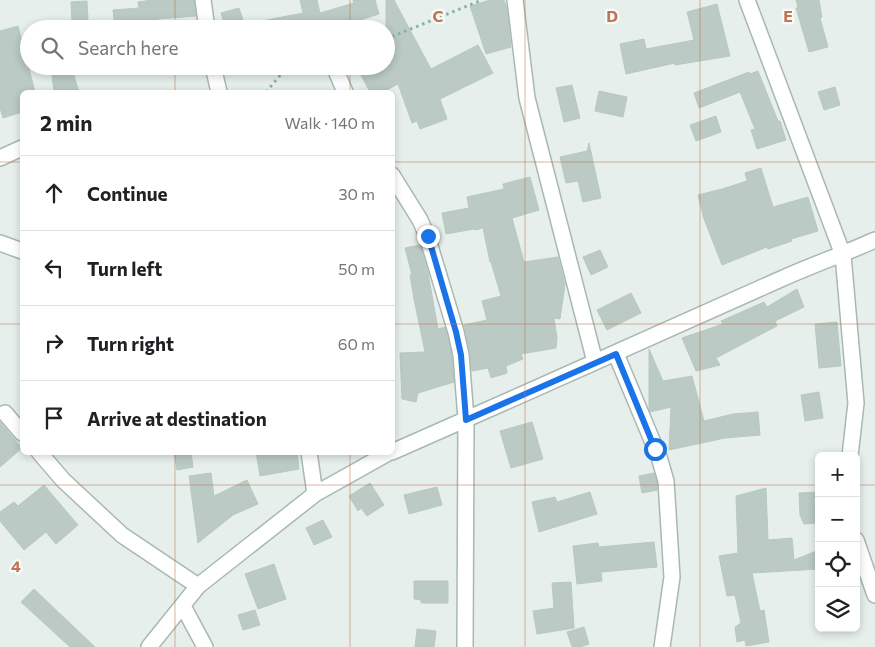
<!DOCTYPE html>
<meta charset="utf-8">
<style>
body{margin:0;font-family:Commissioner,sans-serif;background:#f6f6f6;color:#202124}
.controls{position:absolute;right:15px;bottom:15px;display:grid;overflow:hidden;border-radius:8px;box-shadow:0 2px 8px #0003}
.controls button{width:45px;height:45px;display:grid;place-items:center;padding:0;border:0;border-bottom:1px solid #e0e0e0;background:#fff;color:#202124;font:25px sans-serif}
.stop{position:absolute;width:15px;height:15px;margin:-11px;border:4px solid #1a73e8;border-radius:50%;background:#fff}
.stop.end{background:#1a73e8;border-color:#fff;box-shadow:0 1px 5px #0008}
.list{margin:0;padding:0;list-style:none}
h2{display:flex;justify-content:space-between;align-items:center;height:65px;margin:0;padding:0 20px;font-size:21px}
h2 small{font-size:16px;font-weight:400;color:#757577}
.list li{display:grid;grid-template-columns:32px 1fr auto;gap:15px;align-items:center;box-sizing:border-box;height:75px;padding:0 20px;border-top:1px solid #e0e0e0}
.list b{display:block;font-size:19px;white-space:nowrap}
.list em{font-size:16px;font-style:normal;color:#757577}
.icon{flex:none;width:28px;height:28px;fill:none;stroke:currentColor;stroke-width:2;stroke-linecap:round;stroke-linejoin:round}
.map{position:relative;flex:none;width:875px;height:647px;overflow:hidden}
.search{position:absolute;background:#fff;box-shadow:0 2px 8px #0003;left:20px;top:20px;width:375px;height:55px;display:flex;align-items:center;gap:12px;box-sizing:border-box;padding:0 18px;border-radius:28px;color:#757577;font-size:19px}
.panel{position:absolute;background:#fff;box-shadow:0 2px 8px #0003;left:20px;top:90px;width:375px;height:365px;border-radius:8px}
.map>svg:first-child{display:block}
.building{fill:#bbcac4;stroke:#b8c9c2}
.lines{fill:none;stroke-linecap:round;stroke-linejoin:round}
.minor-casing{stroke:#a8b8b2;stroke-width:18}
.path{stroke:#86b3a5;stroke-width:3;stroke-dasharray:2.5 4;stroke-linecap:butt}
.minor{stroke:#fff;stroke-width:15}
.route{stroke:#1a73e8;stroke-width:6}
.grid{fill:none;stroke:#c07456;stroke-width:1;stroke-opacity:0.55}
.grid-label{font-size:16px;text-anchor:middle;font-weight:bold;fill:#c07456;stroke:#f7fbf9;stroke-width:4.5;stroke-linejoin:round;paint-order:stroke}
</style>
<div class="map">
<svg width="875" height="647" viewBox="0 0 875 647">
<rect width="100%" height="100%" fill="#e6efeb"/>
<path class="building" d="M152,0H194L196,16L158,19V21H155L156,25L115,29L113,10L139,8L138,2Z
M300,0H317L320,13L354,3L353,0H375L379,14L332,29H263L262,21L303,13Z
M386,0H394L431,69L478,45L493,73L440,99L447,119L420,129L417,121L412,123L398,84L383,92H370L356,66H386Z
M490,0H504L507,9L511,47L486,54L470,6Z
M796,0H819L822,17L820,18L828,47L809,52L796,8H798Z
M87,1L88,20L72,22L71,2Z
M717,4L730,56L675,65V63L626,74L620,44L644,39L646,49L694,40L687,12Z
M239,8L246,29H226L221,13Z
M18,26L35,92H22V112L3,118L0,108V31Z
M51,66H71L79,92H54Z
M758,71L778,121H780L786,140L757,149L751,130L755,129L740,92L699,108L694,93L749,72L750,74Z
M572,85L580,118L564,122L556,88Z
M835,87L840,105L824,110L818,92Z
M599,91L627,97L623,117L595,111Z
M716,116L721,132L696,141L690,125Z
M589,143L601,198L583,202L578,181L566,183L560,157L587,151Z
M761,168L773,207L808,197L818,231L791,239L792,241L768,249L767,247L722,265L704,219L698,195L722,189L747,181L745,173Z
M530,177L539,210L512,218L524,262L558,257L565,285L560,319L554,318L557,338L556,348L521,354L523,359L506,366L507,373L491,378L488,368L472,371L470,353L464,325L487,320L482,301L501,296L491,262H490L483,228L475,230L474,229L446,234L442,213L469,208L467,197L504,189L503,184Z
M420,245L428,273L438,329L445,327L447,334L452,356L454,382L418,393L416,402L402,399L400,353L425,352L414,299L410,275H412L405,248Z
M600,250L608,267L591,275L583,257Z
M797,289L804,307L775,321L777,326L716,358L720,365L696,371L682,338L723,324L721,321L764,302L767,307Z
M631,293L641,313L607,330L597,310Z
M837,322L841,366L819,368L815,324Z
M649,349L663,381L692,376L704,421L733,414L758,412L760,435L725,438L669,450L671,407L650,412L649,410Z
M819,392L823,418L805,421L801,395Z
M0,422L22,448L0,467Z
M532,422L543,459L511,468L500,431Z
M174,452H191L193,467L177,470Z
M256,452H297L299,469L260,476Z
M211,473L214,496L247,480L258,504L233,515L198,543L189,476Z
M654,473L657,483V490L642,493L639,476Z
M370,483L384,505L367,516L361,508L358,511L349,496Z
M44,485L78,525L56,544L46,532L24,550L0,521V512L14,502L18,506Z
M437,487L442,505L409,514L404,495Z
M766,488L768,540L792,538L794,560L819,550V569L752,573L760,611L764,610L769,642L746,646L745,640L737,642L735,627L741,623L735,595L727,596L719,556L738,553L736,496Z
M590,492L597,514L539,532L532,502L555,497L557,502Z
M819,492V523L804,524L800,515L799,493Z
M323,520L332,537L314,545L306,528Z
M654,542L657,567L601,572L602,581L577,584L573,546L598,543L599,547Z
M274,564L286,599L258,609L245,574Z
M414,581H448V603H421V600L414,599Z
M571,582L574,628L537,634L533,611L554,608L552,583Z
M34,589L95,647H70L21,602Z
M255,610L260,625L243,630L238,615Z
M584,627L589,644L580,647H572L567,632Z
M417,629L436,631L434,647H415Z"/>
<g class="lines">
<defs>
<path id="minor" d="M203,0L207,29
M515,0L527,98L595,362
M747,0L843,255L856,403L850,456
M213,66L219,92
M334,66L345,92
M0,158L22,148
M392,175L420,220L427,236L456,332L461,355L466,419L465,647
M0,243L22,251
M616,354L659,457L666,481L672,577L662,647
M5,413L22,433
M39,452L63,480L122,535L198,586
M309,452L315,494
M392,452C522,395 651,337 781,279C812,265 844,254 875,240
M856,540L875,595
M183,606L205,647
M149,647L198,586L315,494L390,452"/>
</defs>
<use href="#minor" class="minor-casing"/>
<path class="path" d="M386,39L482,0
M266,92L288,66"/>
<use href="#minor" class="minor"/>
</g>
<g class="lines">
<path class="route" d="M428,236L456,332L461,355L466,420L616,354L655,449"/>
</g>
<path class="grid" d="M175,0V29M350,0V29M525,0V647M700,0V647M175,66V92M350,66V92M0,162H22M392,162H875M0,324H22M392,324H875M175,452V647M350,452V647M0,485H819M856,485H875"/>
<g class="grid-label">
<text x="438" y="22">C</text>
<text x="612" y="22">D</text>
<text x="788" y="22">E</text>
<text x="16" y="572">4</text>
</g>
</svg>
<div class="controls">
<button>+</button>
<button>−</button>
<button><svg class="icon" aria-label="locate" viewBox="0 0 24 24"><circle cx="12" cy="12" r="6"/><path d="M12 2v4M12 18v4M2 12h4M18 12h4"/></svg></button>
<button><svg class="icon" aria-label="layers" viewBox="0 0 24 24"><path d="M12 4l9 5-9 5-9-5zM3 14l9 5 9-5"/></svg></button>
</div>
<div class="stop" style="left:655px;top:449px"></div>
<div class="stop end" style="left:428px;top:236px"></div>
<div class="search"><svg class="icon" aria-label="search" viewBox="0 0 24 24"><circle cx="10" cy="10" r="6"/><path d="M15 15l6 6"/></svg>Search here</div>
<section class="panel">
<h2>2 min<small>Walk · 140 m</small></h2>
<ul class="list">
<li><svg class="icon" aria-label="ahead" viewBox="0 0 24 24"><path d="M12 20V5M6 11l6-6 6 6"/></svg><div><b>Continue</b></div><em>30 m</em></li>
<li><svg class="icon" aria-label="left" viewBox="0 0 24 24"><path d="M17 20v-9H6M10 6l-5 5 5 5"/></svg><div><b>Turn left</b></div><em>50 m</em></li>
<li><svg class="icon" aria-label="right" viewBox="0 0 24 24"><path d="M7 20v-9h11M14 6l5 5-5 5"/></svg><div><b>Turn right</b></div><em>60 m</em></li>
<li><svg class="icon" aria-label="arrive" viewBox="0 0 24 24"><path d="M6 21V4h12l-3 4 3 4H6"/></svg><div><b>Arrive at destination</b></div></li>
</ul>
</section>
</div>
